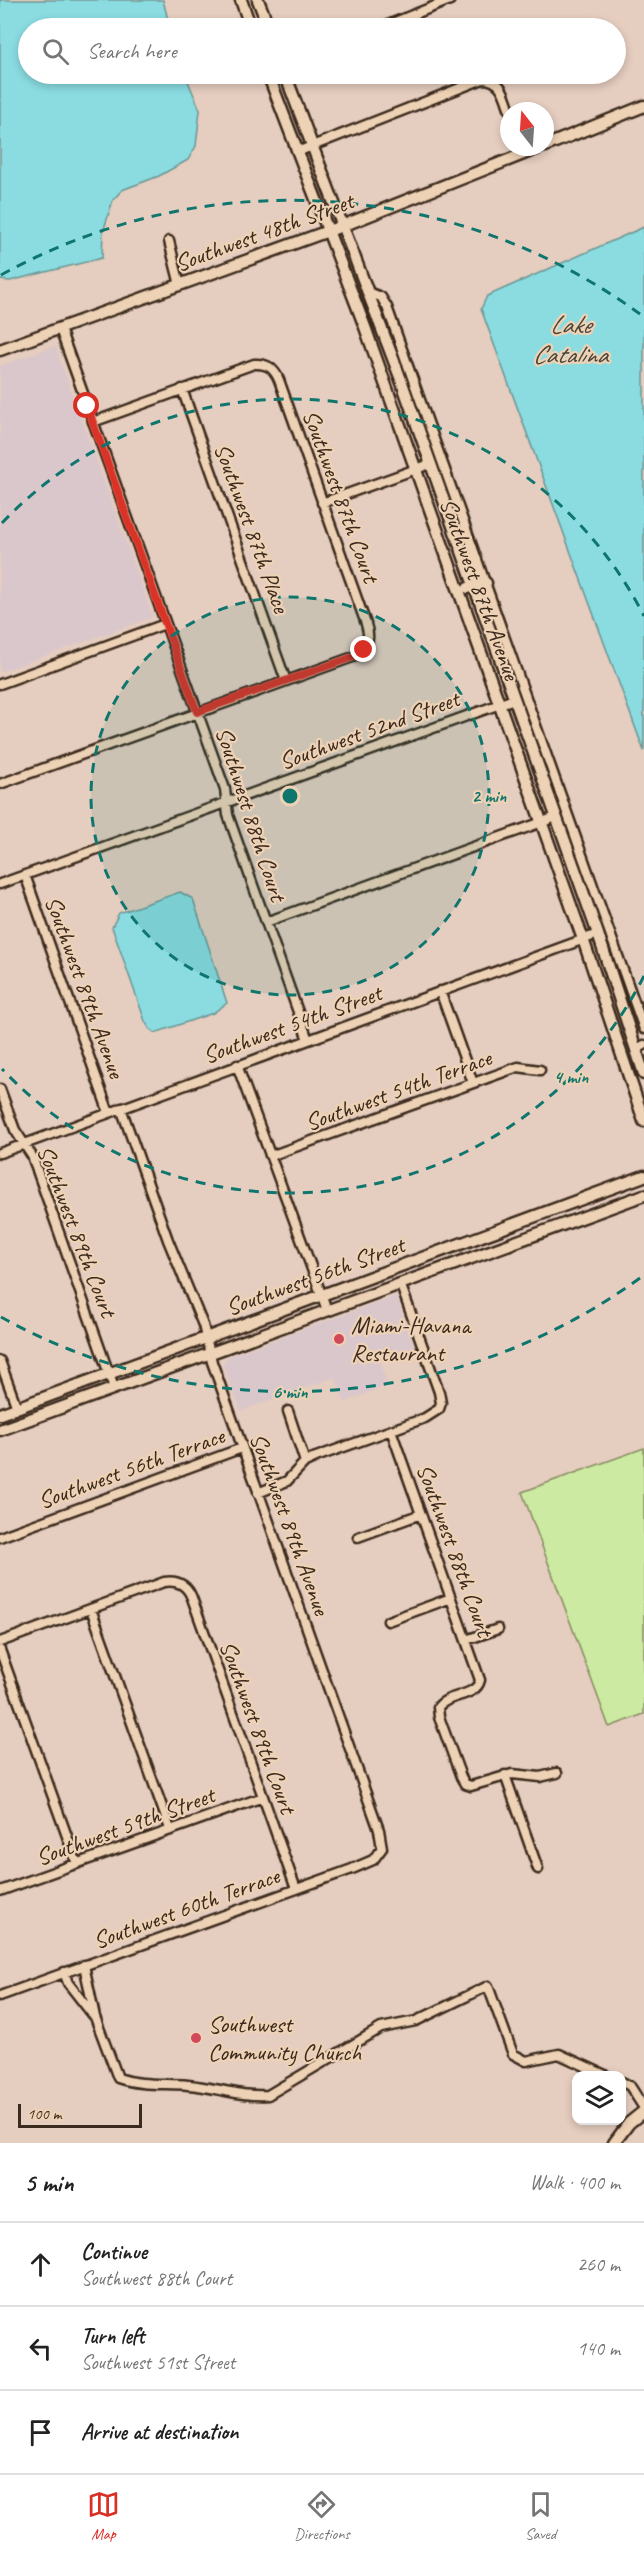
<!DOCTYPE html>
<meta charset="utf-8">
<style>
body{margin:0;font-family:Caveat,sans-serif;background:#f2f2f2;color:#222}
.controls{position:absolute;right:18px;bottom:18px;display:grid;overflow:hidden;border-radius:12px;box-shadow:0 3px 9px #0003}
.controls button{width:54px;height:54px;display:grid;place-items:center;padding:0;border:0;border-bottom:2px solid #e0e0e0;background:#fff;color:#222;font:30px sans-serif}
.compass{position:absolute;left:500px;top:102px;width:54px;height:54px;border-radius:50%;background:#fff;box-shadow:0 3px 9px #0003;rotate:343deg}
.scale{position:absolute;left:18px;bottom:15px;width:124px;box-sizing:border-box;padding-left:6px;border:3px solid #3b2a1e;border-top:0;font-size:16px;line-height:21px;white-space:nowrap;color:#3b2a1e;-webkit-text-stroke:4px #eed2b5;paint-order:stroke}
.stop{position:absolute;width:18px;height:18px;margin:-14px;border:4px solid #d93025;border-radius:50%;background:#fff}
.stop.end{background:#d93025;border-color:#fff;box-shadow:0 2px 6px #0008}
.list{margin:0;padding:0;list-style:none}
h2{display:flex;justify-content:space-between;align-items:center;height:78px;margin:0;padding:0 24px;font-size:26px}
h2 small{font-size:20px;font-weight:400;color:#767676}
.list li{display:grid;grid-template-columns:39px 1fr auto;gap:18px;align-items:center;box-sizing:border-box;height:84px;padding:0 24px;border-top:2px solid #e0e0e0}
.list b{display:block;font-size:22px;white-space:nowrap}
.list p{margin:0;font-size:20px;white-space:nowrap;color:#767676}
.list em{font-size:20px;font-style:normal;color:#767676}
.icon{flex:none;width:33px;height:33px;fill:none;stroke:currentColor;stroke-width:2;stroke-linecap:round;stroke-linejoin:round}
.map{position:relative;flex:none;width:644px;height:2143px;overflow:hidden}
.search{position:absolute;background:#fff;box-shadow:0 3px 9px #0003;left:18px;right:18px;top:18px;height:66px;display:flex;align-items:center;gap:15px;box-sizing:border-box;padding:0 21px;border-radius:33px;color:#767676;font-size:22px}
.sheet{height:330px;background:#fff}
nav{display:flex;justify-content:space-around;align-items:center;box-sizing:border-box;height:84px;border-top:2px solid #e0e0e0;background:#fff;font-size:16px;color:#767676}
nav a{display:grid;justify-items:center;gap:3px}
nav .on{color:#d93025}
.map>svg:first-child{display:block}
.built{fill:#dac7cc}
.green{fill:#cceaa1;stroke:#848a60;stroke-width:1.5}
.water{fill:#8adce1;stroke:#6a9593;stroke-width:1.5}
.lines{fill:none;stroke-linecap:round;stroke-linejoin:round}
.minor-casing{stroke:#3b2a1e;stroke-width:13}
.tertiary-casing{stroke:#3b2a1e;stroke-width:15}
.secondary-casing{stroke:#3b2a1e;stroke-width:15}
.minor{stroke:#eed2b5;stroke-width:8}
.tertiary{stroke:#eed2b5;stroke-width:10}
.secondary{stroke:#eed2b5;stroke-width:10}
.route{stroke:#d93025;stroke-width:8}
.ring{fill:none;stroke:#0f766e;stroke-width:3;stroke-dasharray:10 8}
.poi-dot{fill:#d1495b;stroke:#eed2b5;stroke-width:2}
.labels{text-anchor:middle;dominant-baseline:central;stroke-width:4.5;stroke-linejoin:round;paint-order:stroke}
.street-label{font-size:24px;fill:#3b2a1e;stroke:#eed2b5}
.poi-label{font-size:24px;fill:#3b2a1e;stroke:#eed2b5;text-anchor:start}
.water-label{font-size:26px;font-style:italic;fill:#47453b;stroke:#eed2b5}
.centre{fill:#0f766e;stroke:#eed2b5;stroke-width:3}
.ring-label{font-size:18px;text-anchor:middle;font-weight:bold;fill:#0f766e;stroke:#eed2b5;stroke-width:4.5;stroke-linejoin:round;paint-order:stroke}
</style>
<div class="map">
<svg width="644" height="2143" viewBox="0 0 644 2143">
<rect width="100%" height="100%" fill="#e5cdbf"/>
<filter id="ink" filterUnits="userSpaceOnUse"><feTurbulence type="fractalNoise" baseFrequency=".0167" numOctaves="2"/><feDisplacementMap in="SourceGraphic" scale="12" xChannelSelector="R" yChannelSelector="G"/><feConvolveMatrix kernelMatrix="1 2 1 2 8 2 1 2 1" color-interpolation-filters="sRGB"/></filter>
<g filter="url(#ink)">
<path class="built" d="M55,346L153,617L0,672V366Z
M396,1296L415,1348L380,1361L387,1385L345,1402L335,1377L241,1411L223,1365L227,1357Z"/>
<path class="green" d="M644,1448V1714L609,1727L522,1492Z"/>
<path class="water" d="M0,0H163L170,28H28V74H185L200,110L196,146L188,160L159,176L122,190L113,200L103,232L102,258L10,281L0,280Z
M644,227V751L481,309L487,296Z
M180,892L193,899L227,1003L213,1013L155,1033L149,1028L145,1021L112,927L119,913Z"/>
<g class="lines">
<defs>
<path id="minor" d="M380,28L450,0
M297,152L483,79C502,79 505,96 510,111
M169,241L180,285
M368,292L381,297L387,307L644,1029
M60,329L225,789L228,815L308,1040
M182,389L286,681
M322,503L430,464
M0,684L165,624
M0,784L353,657C368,649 371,640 366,624L279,380C274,368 267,363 254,364L93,422
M25,875L109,1113
M0,884L514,699
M266,922L556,817
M440,991L473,1083
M636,1050L644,1045
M237,1065L327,1310
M0,1089L15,1130L32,1156L114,1388
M0,1153L598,934
M270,1156L518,1067L540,1070
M0,1361L17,1408
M288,1411L305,1462
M391,1430L480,1680C476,1698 448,1693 438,1707L439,1717L461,1777L465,1784L471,1786L512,1774L540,1777L557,1773
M258,1493L287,1481L305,1462L316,1457L425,1418L439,1409L441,1403L439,1392L400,1283
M0,1537L242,1448
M358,1537L421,1514
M91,1609L170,1829
M388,1621L451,1598
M466,1640L498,1629
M0,1642L164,1582C178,1580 187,1585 192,1598L296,1889
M0,1650L77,1864
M505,1775L538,1869
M0,1891L263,1797
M84,1965L95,2017L118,2078C141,2086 164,2083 188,2085C215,2087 240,2097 268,2095L381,2028L416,2021L488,1986L513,2054L526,2061L559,2054L607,2076
M64,1972L68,1983L93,2015
M0,1996L352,1869L373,1860L382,1848L379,1830L212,1362L203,1325L168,1240L121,1108
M622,2082L630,2086L644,2108"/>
<path id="tertiary" d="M545,146L644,106
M0,350L342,226L541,147
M614,2143L629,2123L644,2111"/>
<path id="secondary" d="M241,0L251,28
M258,0L269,28
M268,74L365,327L583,939L644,1121
M285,74L400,377L598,934L644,1074
M468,588L486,583
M0,1414L644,1176
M0,1430L644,1195"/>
</defs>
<use href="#minor" class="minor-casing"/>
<use href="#tertiary" class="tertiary-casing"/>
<use href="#secondary" class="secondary-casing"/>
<use href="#minor" class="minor"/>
<use href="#tertiary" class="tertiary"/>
<use href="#secondary" class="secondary"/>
</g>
</g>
<g class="lines" filter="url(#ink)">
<path class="route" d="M87,406L197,712L353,657L364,650"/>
</g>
<circle cx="290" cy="796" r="199" fill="#0f766e" fill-opacity=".12"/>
<g class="ring">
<circle cx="290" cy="796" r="199"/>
<path d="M644 976A397 397 0 0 1 2 1069M2 523A397 397 0 0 1 644 616"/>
<path d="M640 1278A596 596 0 0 1 1 1317M1 275A596 596 0 0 1 640 314"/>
</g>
<g class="poi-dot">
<circle cx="339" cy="1339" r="6"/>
<circle cx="196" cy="2038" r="6"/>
</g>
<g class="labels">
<g class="street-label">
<text transform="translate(264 232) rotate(-20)">Southwest 48th Street</text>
<text transform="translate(341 496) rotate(70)">Southwest 87th Court</text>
<text transform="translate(252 528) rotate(70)">Southwest 87th Place</text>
<text transform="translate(480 589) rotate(70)">Southwest 87th Avenue</text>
<text transform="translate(369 730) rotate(-20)">Southwest 52nd Street</text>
<text transform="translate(251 814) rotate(72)">Southwest 88th Court</text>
<text transform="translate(85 987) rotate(70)">Southwest 89th Avenue</text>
<text transform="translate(292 1024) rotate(-20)">Southwest 54th Street</text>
<text transform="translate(398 1090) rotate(-20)">Southwest 54th Terrace</text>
<text transform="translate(77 1231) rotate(69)">Southwest 89th Court</text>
<text transform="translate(315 1276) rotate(-20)">Southwest 56th Street</text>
<text transform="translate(131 1468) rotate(-20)">Southwest 56th Terrace</text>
<text transform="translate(290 1524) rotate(70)">Southwest 89th Avenue</text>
<text transform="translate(455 1550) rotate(70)">Southwest 88th Court</text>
<text transform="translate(258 1727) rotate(70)">Southwest 89th Court</text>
<text transform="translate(125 1826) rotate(-20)">Southwest 59th Street</text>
<text transform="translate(186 1908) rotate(-20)">Southwest 60th Terrace</text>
</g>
<g class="poi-label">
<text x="351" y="1325">Miami-Havana<tspan x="351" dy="28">Restaurant</tspan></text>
<text x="208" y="2024">Southwest<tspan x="208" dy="28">Community Church</tspan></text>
</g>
<g class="water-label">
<text x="570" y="324">Lake<tspan x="570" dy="30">Catalina</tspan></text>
</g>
</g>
<circle cx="290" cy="796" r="9" class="centre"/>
<g class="ring-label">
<text x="489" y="802">2 min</text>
<text x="571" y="1083">4 min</text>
<text x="290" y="1398">6 min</text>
</g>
</svg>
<div class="controls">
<button><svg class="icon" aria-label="layers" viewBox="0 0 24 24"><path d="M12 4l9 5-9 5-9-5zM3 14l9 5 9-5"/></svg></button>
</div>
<svg class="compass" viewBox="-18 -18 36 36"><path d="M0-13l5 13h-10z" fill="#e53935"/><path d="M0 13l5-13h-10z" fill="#767676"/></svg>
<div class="scale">100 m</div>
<div class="stop" style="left:87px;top:406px"></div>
<div class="stop end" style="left:364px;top:650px"></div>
<div class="search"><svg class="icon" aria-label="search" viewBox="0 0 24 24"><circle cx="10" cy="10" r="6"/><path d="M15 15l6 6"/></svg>Search here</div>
</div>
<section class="sheet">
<h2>5 min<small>Walk · 400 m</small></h2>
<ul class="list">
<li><svg class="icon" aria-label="ahead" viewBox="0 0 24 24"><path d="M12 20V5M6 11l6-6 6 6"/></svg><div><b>Continue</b><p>Southwest 88th Court</p></div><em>260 m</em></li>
<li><svg class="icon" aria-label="left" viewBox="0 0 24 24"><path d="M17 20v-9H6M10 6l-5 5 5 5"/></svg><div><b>Turn left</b><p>Southwest 51st Street</p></div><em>140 m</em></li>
<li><svg class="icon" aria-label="arrive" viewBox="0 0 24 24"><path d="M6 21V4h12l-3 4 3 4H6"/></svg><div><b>Arrive at destination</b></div></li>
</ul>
</section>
<nav>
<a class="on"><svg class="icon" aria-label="map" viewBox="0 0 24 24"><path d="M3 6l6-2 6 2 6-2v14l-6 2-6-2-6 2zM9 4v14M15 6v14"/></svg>Map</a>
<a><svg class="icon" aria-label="directions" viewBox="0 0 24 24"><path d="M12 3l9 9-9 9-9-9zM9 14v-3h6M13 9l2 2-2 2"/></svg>Directions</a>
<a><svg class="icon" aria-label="saved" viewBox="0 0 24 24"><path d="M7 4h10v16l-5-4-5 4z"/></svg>Saved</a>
</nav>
